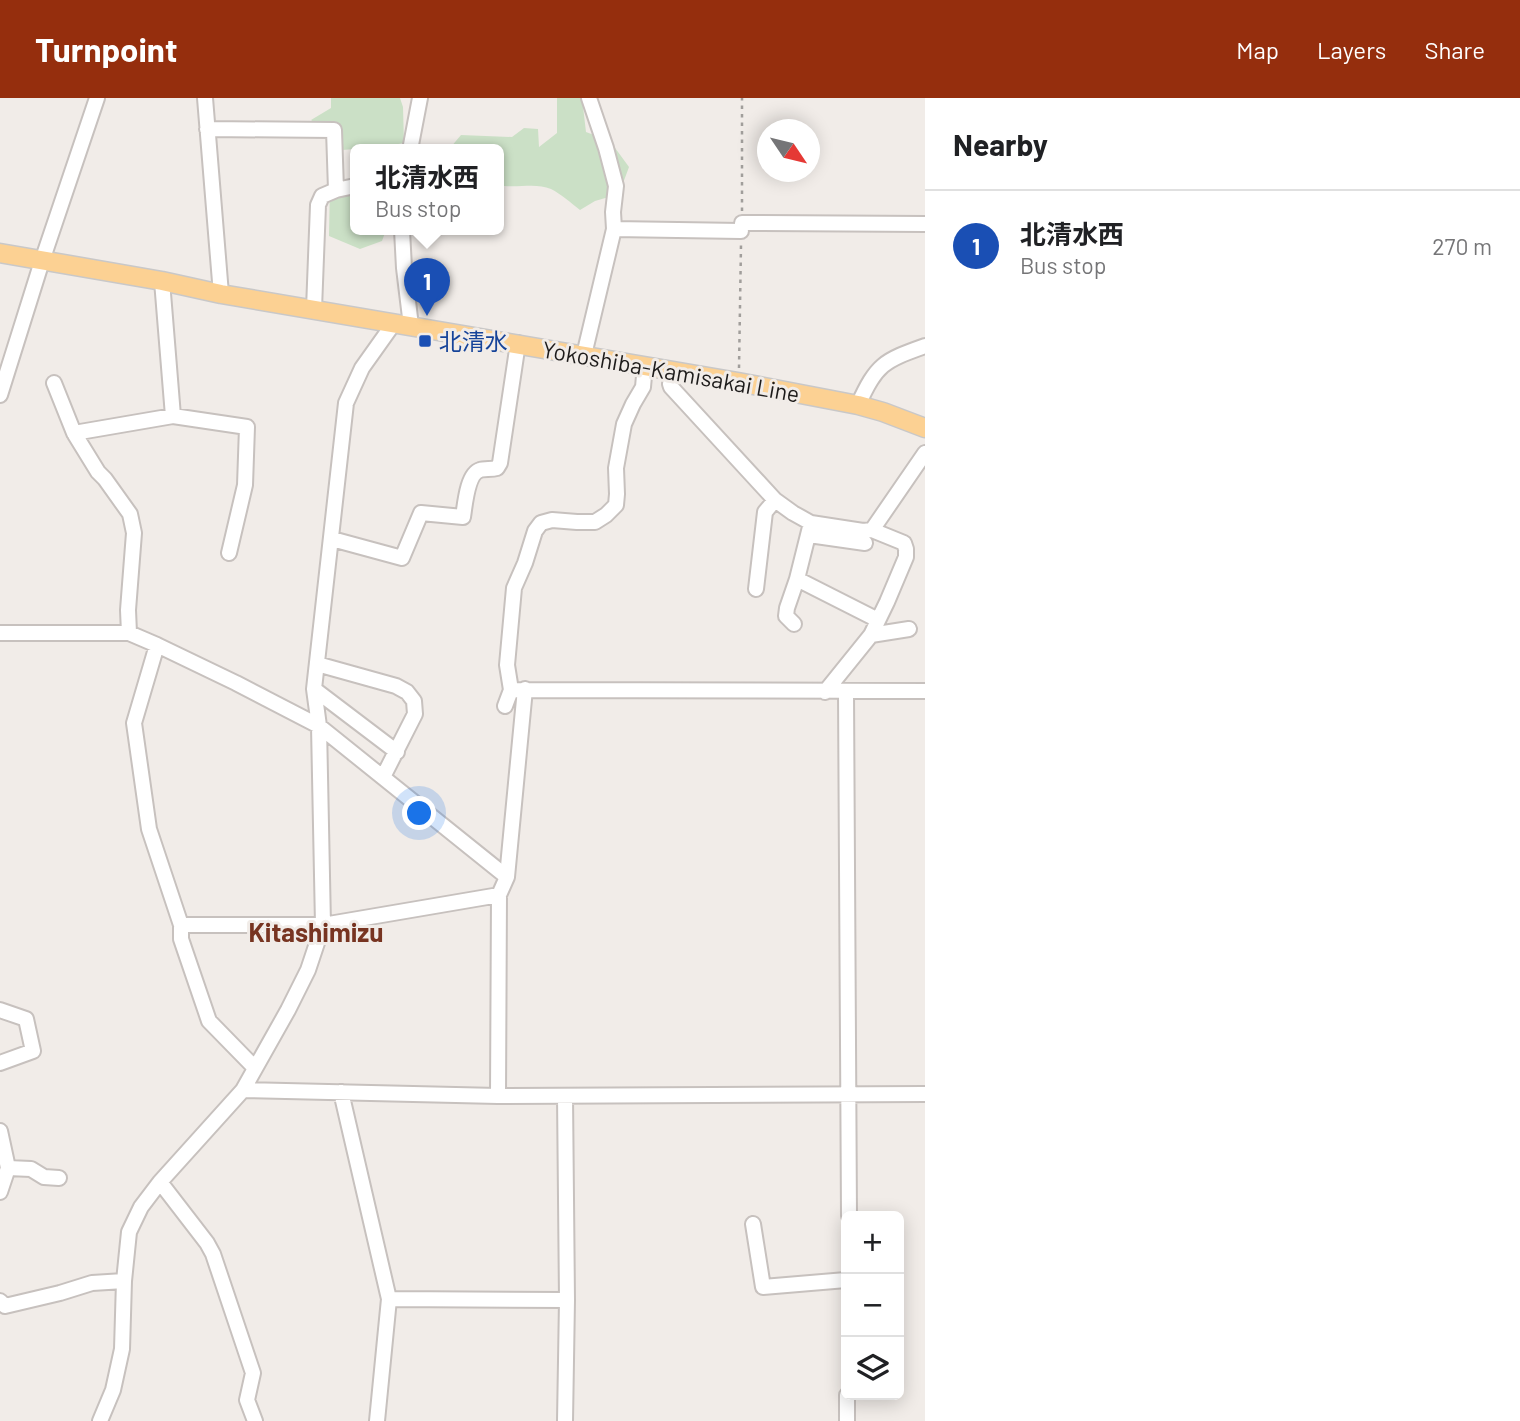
<!DOCTYPE html>
<meta charset="utf-8">
<style>
body{margin:0;font-family:Barlow,"Noto Sans JP",sans-serif;background:#f2f2f2;color:#202124}
.controls{position:absolute;right:21px;bottom:21px;display:grid;overflow:hidden;border-radius:10px;box-shadow:0 4px 18px #0003}
.controls button{width:63px;height:63px;display:grid;place-items:center;padding:0;border:0;border-bottom:2px solid #e0e0e0;background:#fff;color:#202124;font:35px sans-serif}
.compass{position:absolute;left:757px;top:21px;width:63px;height:63px;border-radius:50%;background:#fff;box-shadow:0 4px 18px #0003;rotate:125deg}
.you{position:absolute;left:420px;top:716px;width:24px;height:24px;margin:-18px;border:5px solid #fff;border-radius:50%;background:#1a73e8;box-shadow:0 0 0 10px #1a73e833}
.badge{display:grid;place-items:center;width:46px;height:46px;border-radius:50%;background:#952e0d;color:#fff;font-size:23px;font-weight:700}
.pin{position:absolute;translate:-50% -58px;filter:drop-shadow(0 2px 4px #0008)}
.pin::after{content:'';position:absolute;top:37px;width:24px;height:21px;background:inherit;clip-path:polygon(0 0,100% 0,50% 100%)}
.popup{position:absolute;left:350px;top:46px;width:154px;height:91px;box-sizing:border-box;display:grid;place-content:center;border-radius:10px;background:#fff;filter:drop-shadow(0 2px 5px #0005);font-size:23px;white-space:nowrap;color:#757577}
.popup b{font-size:26px;color:#202124}
.popup::after{content:'';position:absolute;left:50%;top:100%;margin-left:-14px;border:14px solid transparent;border-top-color:#fff}
.list{margin:0;padding:0;list-style:none}
h2{display:flex;justify-content:space-between;align-items:center;height:91px;margin:0;padding:0 28px;font-size:30px}
h2 small{font-size:23px;font-weight:400;color:#757577}
.list li{display:grid;grid-template-columns:46px 1fr auto;gap:21px;align-items:center;box-sizing:border-box;height:112px;padding:0 28px;border-top:2px solid #e0e0e0}
.list b{display:block;font-size:26px;white-space:nowrap}
.list p{margin:0;font-size:23px;white-space:nowrap;color:#757577}
.list em{font-size:23px;font-style:normal;color:#757577}
.icon{flex:none;width:38px;height:38px;fill:none;stroke:currentColor;stroke-width:2;stroke-linecap:round;stroke-linejoin:round}
.map{position:relative;flex:none;width:925px;height:1323px;overflow:hidden}
header{display:flex;align-items:center;gap:42px;box-sizing:border-box;height:98px;padding:0 35px;background:#952e0d;color:#fff}
header strong{font-size:33px}
nav{display:flex;gap:38px;margin-inline-start:auto;font-size:24px}
main{display:flex}
aside{flex:1;background:#fff}
.map>svg:first-child{display:block}
.green{fill:#cbe0c6}
.lines{fill:none;stroke-linecap:round;stroke-linejoin:round}
.minor-casing{stroke:#c7c1be;stroke-width:18}
.major-casing{stroke:#c9c8c8;stroke-width:21}
.path{stroke:#a19e9b;stroke-width:2.5;stroke-dasharray:3.5 5;stroke-linecap:butt}
.minor{stroke:#fff;stroke-width:14}
.major{stroke:#fcd193;stroke-width:18}
.transit-dot{fill:#1a4fb4;stroke:#f1ece8;stroke-width:2.5}
.labels{text-anchor:middle;dominant-baseline:central;stroke-width:6;stroke-linejoin:round;paint-order:stroke}
.transit-label{font-size:23px;fill:#164399;stroke:#f1ece8;text-anchor:start}
.street-label{font-size:23px;fill:#1d1b1a;stroke:#f1ece8}
.quarter-label{font-size:26px;font-weight:bold;fill:#773421;stroke:#f1ece8}
</style>
<header>
<strong>Turnpoint</strong>
<nav><a>Map</a><a>Layers</a><a>Share</a></nav>
</header>
<main>
<div class="map">
<svg width="925" height="1323" viewBox="0 0 925 1323">
<rect width="100%" height="100%" fill="#f1ece8"/>
<path class="green" d="M331,0H400L403,9L404,45L382,49L342,52L340,26L321,30L311,22L331,10Z
M557,0H582L586,34L610,43L629,69L619,96L595,103L580,112C571,105 561,96 551,91C535,84 515,91 499,87V52L450,50L461,37L512,39L524,30L538,31L539,49L557,35Z
M330,87H355V132H386L382,143L360,151L329,138Z"/>
<g class="lines">
<defs>
<path id="minor" d="M205,0L221,196
M207,31L334,32L336,92
M410,52L420,0
M742,125L925,126
M614,131L741,133
M402,132L404,170L411,228
M162,183L173,318
M314,211L318,107L322,98L336,92L355,88
M584,257L614,131L613,114L616,88L606,50L589,0
M673,272L670,286L671,289L775,402L793,415L811,425L863,433L872,432L904,445L906,451V459L887,504L871,537L825,594
M54,285L74,335L98,374L105,381L130,416L134,435L128,512L129,535
M0,297L42,163L97,0
M858,307C877,266 883,263 925,248
M74,335L173,318L247,329L245,387L229,455
M872,432L925,355
M809,437L865,445
M332,441L402,460L421,415L463,419C465,407 467,376 480,372C485,370 491,372 497,370L500,365L518,245
M797,481L878,522
M756,491L765,414L775,402
M794,526L786,518L787,510L797,481L811,425
M0,535H129L157,547L236,585L319,628L507,779
M871,537L909,531
M157,547L134,625L149,731L181,827V841L209,923L255,970
M317,566L396,588L407,594L414,603L415,616L383,679
M314,591L397,654
M511,592L925,593
M846,594L849,1118
M505,608L511,592L507,567L514,490L525,465L535,433L541,425L552,422L577,424H595L606,417L616,407L617,396L616,370L624,326L633,306L643,289L644,278L651,268
M181,827H323L499,797
M0,912L26,921L33,953L0,965
M243,992L498,998L925,996
M341,994L389,1201
M498,998L499,797L507,779L525,591
M0,1033L8,1070L0,1094
M8,1070L31,1071L44,1079L59,1080
M160,1084L207,1145L213,1156L253,1275L247,1302L255,1323
M753,1126L763,1189L846,1182
M0,1203L5,1208L60,1195L92,1185L124,1183
M100,1323L113,1292L122,1251L124,1183L129,1134L141,1109L160,1084L243,992L288,912L308,872L323,827L319,628L314,591L346,305L362,270L394,225
M377,1323L389,1201L567,1202
M565,1323L567,1202L565,998
M847,1323V1297"/>
<path id="major" d="M0,155L162,183L221,196L738,284L858,307L883,314L925,330"/>
</defs>
<use href="#minor" class="minor-casing"/>
<use href="#major" class="major-casing"/>
<path class="path" d="M742,113V0
M739,270L741,147"/>
<use href="#minor" class="minor"/>
<use href="#major" class="major"/>
</g>
<rect class="transit-dot" x="418" y="236" width="14" height="14" rx="3.5"/>
<g class="labels">
<g class="transit-label">
<text x="439" y="243">北清水</text>
</g>
<g class="street-label">
<text transform="translate(671 273) rotate(10)">Yokoshiba-Kamisakai Line</text>
</g>
<g class="quarter-label">
<text x="316" y="833">Kitashimizu</text>
</g>
</g>
</svg>
<div class="controls">
<button>+</button>
<button>−</button>
<button><svg class="icon" aria-label="layers" viewBox="0 0 24 24"><path d="M12 4l9 5-9 5-9-5zM3 14l9 5 9-5"/></svg></button>
</div>
<svg class="compass" viewBox="-18 -18 36 36"><path d="M0-13l5 13h-10z" fill="#e53935"/><path d="M0 13l5-13h-10z" fill="#757577"/></svg>
<div class="you"></div>
<div class="pin badge" style="left:427px;top:218px;background:#1a4fb4">1</div>
<div class="popup"><b>北清水西</b>Bus stop</div>
</div>
<aside>
<h2>Nearby<small></small></h2>
<ul class="list">
<li><span class="badge" style="background:#1a4fb4">1</span><div><b>北清水西</b><p>Bus stop</p></div><em>270 m</em></li>
</ul>
</aside>
</main>
